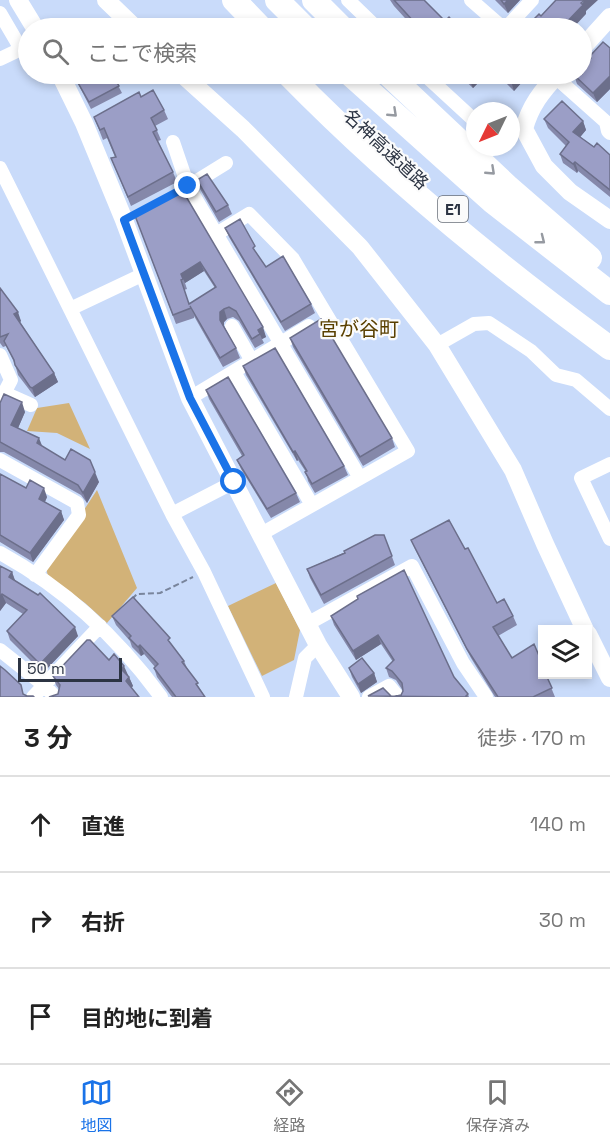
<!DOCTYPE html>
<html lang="ja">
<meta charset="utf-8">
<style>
body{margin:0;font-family:"Space Grotesk","Noto Sans JP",sans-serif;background:#f6f6f6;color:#222}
.controls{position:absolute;right:18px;bottom:18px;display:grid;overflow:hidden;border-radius:0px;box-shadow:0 3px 9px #0003}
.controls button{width:54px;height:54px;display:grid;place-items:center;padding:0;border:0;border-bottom:2px solid #e0e0e0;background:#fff;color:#222;font:30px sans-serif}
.compass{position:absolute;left:466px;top:102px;width:54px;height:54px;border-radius:50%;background:#fff;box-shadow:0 3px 9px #0003;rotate:227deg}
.scale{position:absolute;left:18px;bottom:15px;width:104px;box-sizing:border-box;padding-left:6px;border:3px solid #2c3443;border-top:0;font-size:16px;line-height:21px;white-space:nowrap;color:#2c3443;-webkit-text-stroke:4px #fbfbfb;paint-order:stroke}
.stop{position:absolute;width:18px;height:18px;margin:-14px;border:4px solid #1a73e8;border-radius:50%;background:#fff}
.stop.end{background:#1a73e8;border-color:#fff;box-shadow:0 2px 6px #0008}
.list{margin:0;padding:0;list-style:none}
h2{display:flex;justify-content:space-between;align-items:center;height:78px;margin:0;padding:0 24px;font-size:26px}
h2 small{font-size:20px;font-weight:400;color:#767676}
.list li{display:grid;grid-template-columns:39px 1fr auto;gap:18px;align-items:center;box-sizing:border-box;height:96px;padding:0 24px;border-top:2px solid #e0e0e0}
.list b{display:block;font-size:22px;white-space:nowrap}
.list em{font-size:20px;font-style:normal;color:#767676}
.icon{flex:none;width:33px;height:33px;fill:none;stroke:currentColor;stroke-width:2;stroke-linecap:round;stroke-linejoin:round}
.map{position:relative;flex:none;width:610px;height:697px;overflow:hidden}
.search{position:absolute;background:#fff;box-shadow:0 3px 9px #0003;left:18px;right:18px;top:18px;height:66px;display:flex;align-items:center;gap:15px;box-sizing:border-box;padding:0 21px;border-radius:33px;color:#767676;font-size:22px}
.sheet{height:366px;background:#fff}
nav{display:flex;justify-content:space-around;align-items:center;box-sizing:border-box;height:84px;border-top:2px solid #e0e0e0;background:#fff;font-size:16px;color:#767676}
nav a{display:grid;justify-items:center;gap:3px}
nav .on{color:#1a73e8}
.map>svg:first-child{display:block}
.green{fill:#d2b278}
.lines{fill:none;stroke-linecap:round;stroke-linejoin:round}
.path{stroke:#79859c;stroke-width:2;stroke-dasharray:6 3;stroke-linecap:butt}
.street{stroke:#fff;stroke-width:14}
.secondary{stroke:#fff;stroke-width:18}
.highway{stroke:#fff;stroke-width:24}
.wall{fill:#8588aa;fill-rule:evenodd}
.shaded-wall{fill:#6c6f8b}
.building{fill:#9b9ec6;stroke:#6c6f8b;stroke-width:1.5;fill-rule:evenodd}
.oneway{stroke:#969aa1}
.route{stroke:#1a73e8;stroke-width:8}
.labels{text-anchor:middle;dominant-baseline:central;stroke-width:4.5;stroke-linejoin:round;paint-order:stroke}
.shield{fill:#fbfbfb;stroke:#6a707a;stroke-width:1.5}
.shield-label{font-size:16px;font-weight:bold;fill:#2c3443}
.street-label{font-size:18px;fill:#2c3443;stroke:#fbfbfb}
.neighbourhood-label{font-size:20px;fill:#5a4001;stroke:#fbfbfb}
</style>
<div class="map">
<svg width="610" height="697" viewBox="0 0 610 697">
<rect width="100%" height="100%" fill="#c9dbfa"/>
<path class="green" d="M69,403L90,449L57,433L27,431L37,408Z
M97,490L137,588L107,623L85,603L48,576L46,568Z
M276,583L300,630L294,660L262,676L228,606Z"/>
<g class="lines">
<path class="path" d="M132,599L137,594L160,593L193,577"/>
<path class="street" d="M348,0L377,28
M471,0L503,28
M0,13L21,49L0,59
M506,28L532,0
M424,74L475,121
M552,74L606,122L608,131L610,133
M173,142L188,186L360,478
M0,168L172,514L204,572L263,697
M192,184L226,163
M218,233L249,214L293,259L408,451L261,534
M70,309L144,274
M232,326L252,361
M437,345L474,324L489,323L531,351L556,375L576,380L610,409
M0,355L11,380L0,401
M234,372L312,505
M4,393L31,405
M190,398L309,326
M0,460L77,503L79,515L35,575
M610,464L581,478L610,539
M172,514L234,482
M0,553C64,588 118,638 161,697
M307,624L412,566L463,663L486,697
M0,650L44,685L55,697
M33,697L100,626
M296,697L305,658L318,645
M369,697L389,686L398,697"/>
<path class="secondary" d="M18,0L35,28
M106,0L135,28
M582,48L610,17
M60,74L84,123L124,220L190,398L318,645L351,697
M182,74L243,129L360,247L437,345L513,470L545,544L585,630
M558,74C542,91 530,106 524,129L544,166L570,192L610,220
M588,634L610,678"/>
<path class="highway" d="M234,0L261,28
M277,0L305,28
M314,0L342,28
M288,74C386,174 496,265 610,348
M350,74L493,202L610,293
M388,74L507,186L590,258"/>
</g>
<path class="wall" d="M390,0H424L445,21L459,28H414L394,6Z
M495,0H520L508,13Z
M610,48V89L597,102L577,84L574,75L591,59L590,56Z
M73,74H112L122,93L91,109Z
M458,74H487L473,88Z
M497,74H520L523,81L514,91Z
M141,97L164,110L168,119L155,126L161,140L158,141L173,172L177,182L131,206L111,158L115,157L107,138L103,140L94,117Z
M544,119L583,121L586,130L580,137L594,147L610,155V197L578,171L577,173L563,163L560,154L566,146L548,128Z
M197,180L228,205L232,214L219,222L200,189Z
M181,188L266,337L262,339L264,343L255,348L239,321L233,317L227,319L224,322V326L236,348L240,358L223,367L194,316V318L176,324L134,213ZM204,271L215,288L189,304L184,290L187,289L185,283Z
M225,228L266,267L311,304L315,313L285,331L229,237Z
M0,288L21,321L20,322L54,373L58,382L35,397L34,396L18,375L15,364L6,346L3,347L0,343Z
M290,338L392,438L395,447L363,466L293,347Z
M243,366L344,466L348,475L315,493L308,481L306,472L298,460L297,461L246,375Z
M206,390L296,493L300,502L271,518L241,469L237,460L242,456L209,399Z
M0,403L25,412L18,428L42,446L99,482L87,503L81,495L4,452H0Z
M0,474L26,488L47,497L45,502L61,511L64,520L33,562L0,542Z
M384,535L395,565L324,604L310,578L307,569Z
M411,540L465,549L497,603L513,616L517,625L498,636L512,658L546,675L555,697H495L471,658L415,549Z
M0,566L12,572L15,580L78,636L43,673L10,640L7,631L23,614L6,603L0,611Z
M358,599L454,677L468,694L469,697H368H392L401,695L403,691L396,680L389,677L386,668L393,662L381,644L356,660L334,625L331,616Z
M112,616L173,647L184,661L187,668L205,697H172L157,677L154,668L155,667L144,654L141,656L132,647L130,641L116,625Z
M109,660L128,675L133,686L131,688L58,694L59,689L56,685L53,676Z
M349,668L374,673L377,682L361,693L352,677Z"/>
<path class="shaded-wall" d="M508,0H520L508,13L504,4Z
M585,0H598L586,11V14L573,28H561Z
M474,74H487L473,88L469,79Z
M518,74H520L523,81L514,91L511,81Z
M610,76V89L597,102L593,93Z
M583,121L586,130L577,141L573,132Z
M575,162L578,171L577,173L573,164Z
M200,262L204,271L185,283L181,274Z
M224,309L227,319L224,322V330L220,320V312Z
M18,312L21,321L18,324L14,314Z
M263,327L266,337L262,339L258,330Z
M54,373L58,382L35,397L32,388Z
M22,402L25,412L15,435L11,425Z
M39,438L43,448L37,443Z
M295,451L298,460L297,461L293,452Z
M95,472L99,482L87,503L83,493Z
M44,488L47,497L42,508L39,499Z
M61,511L64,520L33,562L30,553Z
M12,572L15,581L9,577Z
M2,594L6,603L0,611V597Z
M75,627L78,636L43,673L40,664Z
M378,635L381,644L356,660L353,651Z
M140,645L144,654L141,656L138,647Z
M124,666L128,675L125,678L121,669Z
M374,673L377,682L361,693L358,684Z
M129,677L133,686L129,690L126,681Z"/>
<path class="building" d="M394,0H424L445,21L449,17L458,27L456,28H416L414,26L416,24Z
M501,0H508L504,4Z
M556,0H585L581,3L583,5L561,28H529L527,26L539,14L541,16Z
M603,42L610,48V76L593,93L574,75L576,74H582V68L591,58L590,56Z
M73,74H112L119,86L89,102Z
M464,74H474L469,79Z
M503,74H518L511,81Z
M153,90L164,110L151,118L157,130L153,132L173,172L128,197L111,158L116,157L104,128L100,130L94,117L139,92L141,97Z
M562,101L583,121L573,132L594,147L597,143L610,155V190L575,162L573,164L560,154L569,142L544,119Z
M207,174L228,205L216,212L197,180Z
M181,188L263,327L258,330L260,334L252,339L236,311L229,307L224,309L220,312V320L236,348L220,358L190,306L191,308L173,315L134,213ZM200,262L216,287L189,304L181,280L183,279L181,274Z
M240,219L255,246L253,248L266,267L283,256L311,304L281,322L225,228Z
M0,288L18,312L14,314L54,373L32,388L30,387L15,365L14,360L4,341L8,334L0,337Z
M321,319L392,438L360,457L290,338Z
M275,348L344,466L312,484L305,472L307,471L295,451L293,452L243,366Z
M228,377L296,493L267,509L237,460L244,455L206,390Z
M4,394L22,402L11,425L39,438L37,443L65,460L71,449L90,460L95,472L83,493L78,485L0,442V403Z
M0,474L26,488L30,480L44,488L39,499L61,511L30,553L0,535Z
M449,520L465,549L468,548L497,603L504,599L513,616L493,627L512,658L534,644L543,665V675H546L552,688L533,697H498L467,649L411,540Z
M375,535H384L392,556L321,595L307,569L345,553L344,551Z
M0,566L12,572L9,577L38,595L40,593L75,627L40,664L7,631L27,610L2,594L0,597Z
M404,570L454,677L468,694L466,696L467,697L368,696L383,688L392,697L401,695L403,691L402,683L392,671L386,668L394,660L378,635L353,651L331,616L358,599L357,596Z
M133,597L170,638L168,640L184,661L182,662L198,683L196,684L205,697H176L154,668L158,664L140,645L138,647L129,638L131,636L112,616Z
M87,640H90L109,660L114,654L124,666L121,669L129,677L126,681L139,697H49L58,694L60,685L53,676Z
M362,658L374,673L358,684L349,668Z
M0,666L5,670L21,685L23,694L27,696H33L34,697H0Z"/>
<defs><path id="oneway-chevron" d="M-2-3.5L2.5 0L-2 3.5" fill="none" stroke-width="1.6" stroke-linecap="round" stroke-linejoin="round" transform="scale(1.5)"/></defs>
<g class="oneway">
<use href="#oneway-chevron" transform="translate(393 113) rotate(43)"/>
<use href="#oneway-chevron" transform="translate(491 171) rotate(43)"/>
<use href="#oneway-chevron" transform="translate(541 240) rotate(38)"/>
</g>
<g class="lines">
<path class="route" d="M188,186L124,220L190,398L234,482"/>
</g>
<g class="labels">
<rect class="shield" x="438" y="196" width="30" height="26" rx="4.5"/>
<g class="shield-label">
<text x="453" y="209">E1</text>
</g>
<g class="street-label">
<text transform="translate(386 149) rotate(43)">名神高速道路</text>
</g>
<g class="neighbourhood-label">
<text x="359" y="329">宮が谷町</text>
</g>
</g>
</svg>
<div class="controls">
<button><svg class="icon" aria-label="layers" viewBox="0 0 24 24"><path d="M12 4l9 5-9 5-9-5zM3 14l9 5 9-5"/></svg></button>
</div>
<svg class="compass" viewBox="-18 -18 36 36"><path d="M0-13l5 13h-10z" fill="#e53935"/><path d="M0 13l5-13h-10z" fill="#767676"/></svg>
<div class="scale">50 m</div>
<div class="stop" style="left:234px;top:482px"></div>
<div class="stop end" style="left:188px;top:186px"></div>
<div class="search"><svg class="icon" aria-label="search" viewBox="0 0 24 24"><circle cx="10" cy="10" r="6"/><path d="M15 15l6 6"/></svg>ここで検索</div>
</div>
<section class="sheet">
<h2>3 分<small>徒歩 · 170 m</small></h2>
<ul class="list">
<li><svg class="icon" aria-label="ahead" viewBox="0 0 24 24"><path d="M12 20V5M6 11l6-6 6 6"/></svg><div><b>直進</b></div><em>140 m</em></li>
<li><svg class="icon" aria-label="right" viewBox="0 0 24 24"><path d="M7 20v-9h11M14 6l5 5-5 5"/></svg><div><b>右折</b></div><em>30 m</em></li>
<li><svg class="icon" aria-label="arrive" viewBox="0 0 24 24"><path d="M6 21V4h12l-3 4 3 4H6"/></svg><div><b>目的地に到着</b></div></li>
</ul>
</section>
<nav>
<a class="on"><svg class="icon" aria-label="map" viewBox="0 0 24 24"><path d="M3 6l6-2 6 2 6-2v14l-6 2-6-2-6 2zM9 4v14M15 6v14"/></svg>地図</a>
<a><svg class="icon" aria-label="directions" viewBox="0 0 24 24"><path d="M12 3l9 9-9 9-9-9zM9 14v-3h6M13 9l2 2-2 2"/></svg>経路</a>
<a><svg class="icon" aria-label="saved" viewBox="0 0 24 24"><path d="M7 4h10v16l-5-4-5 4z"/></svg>保存済み</a>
</nav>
